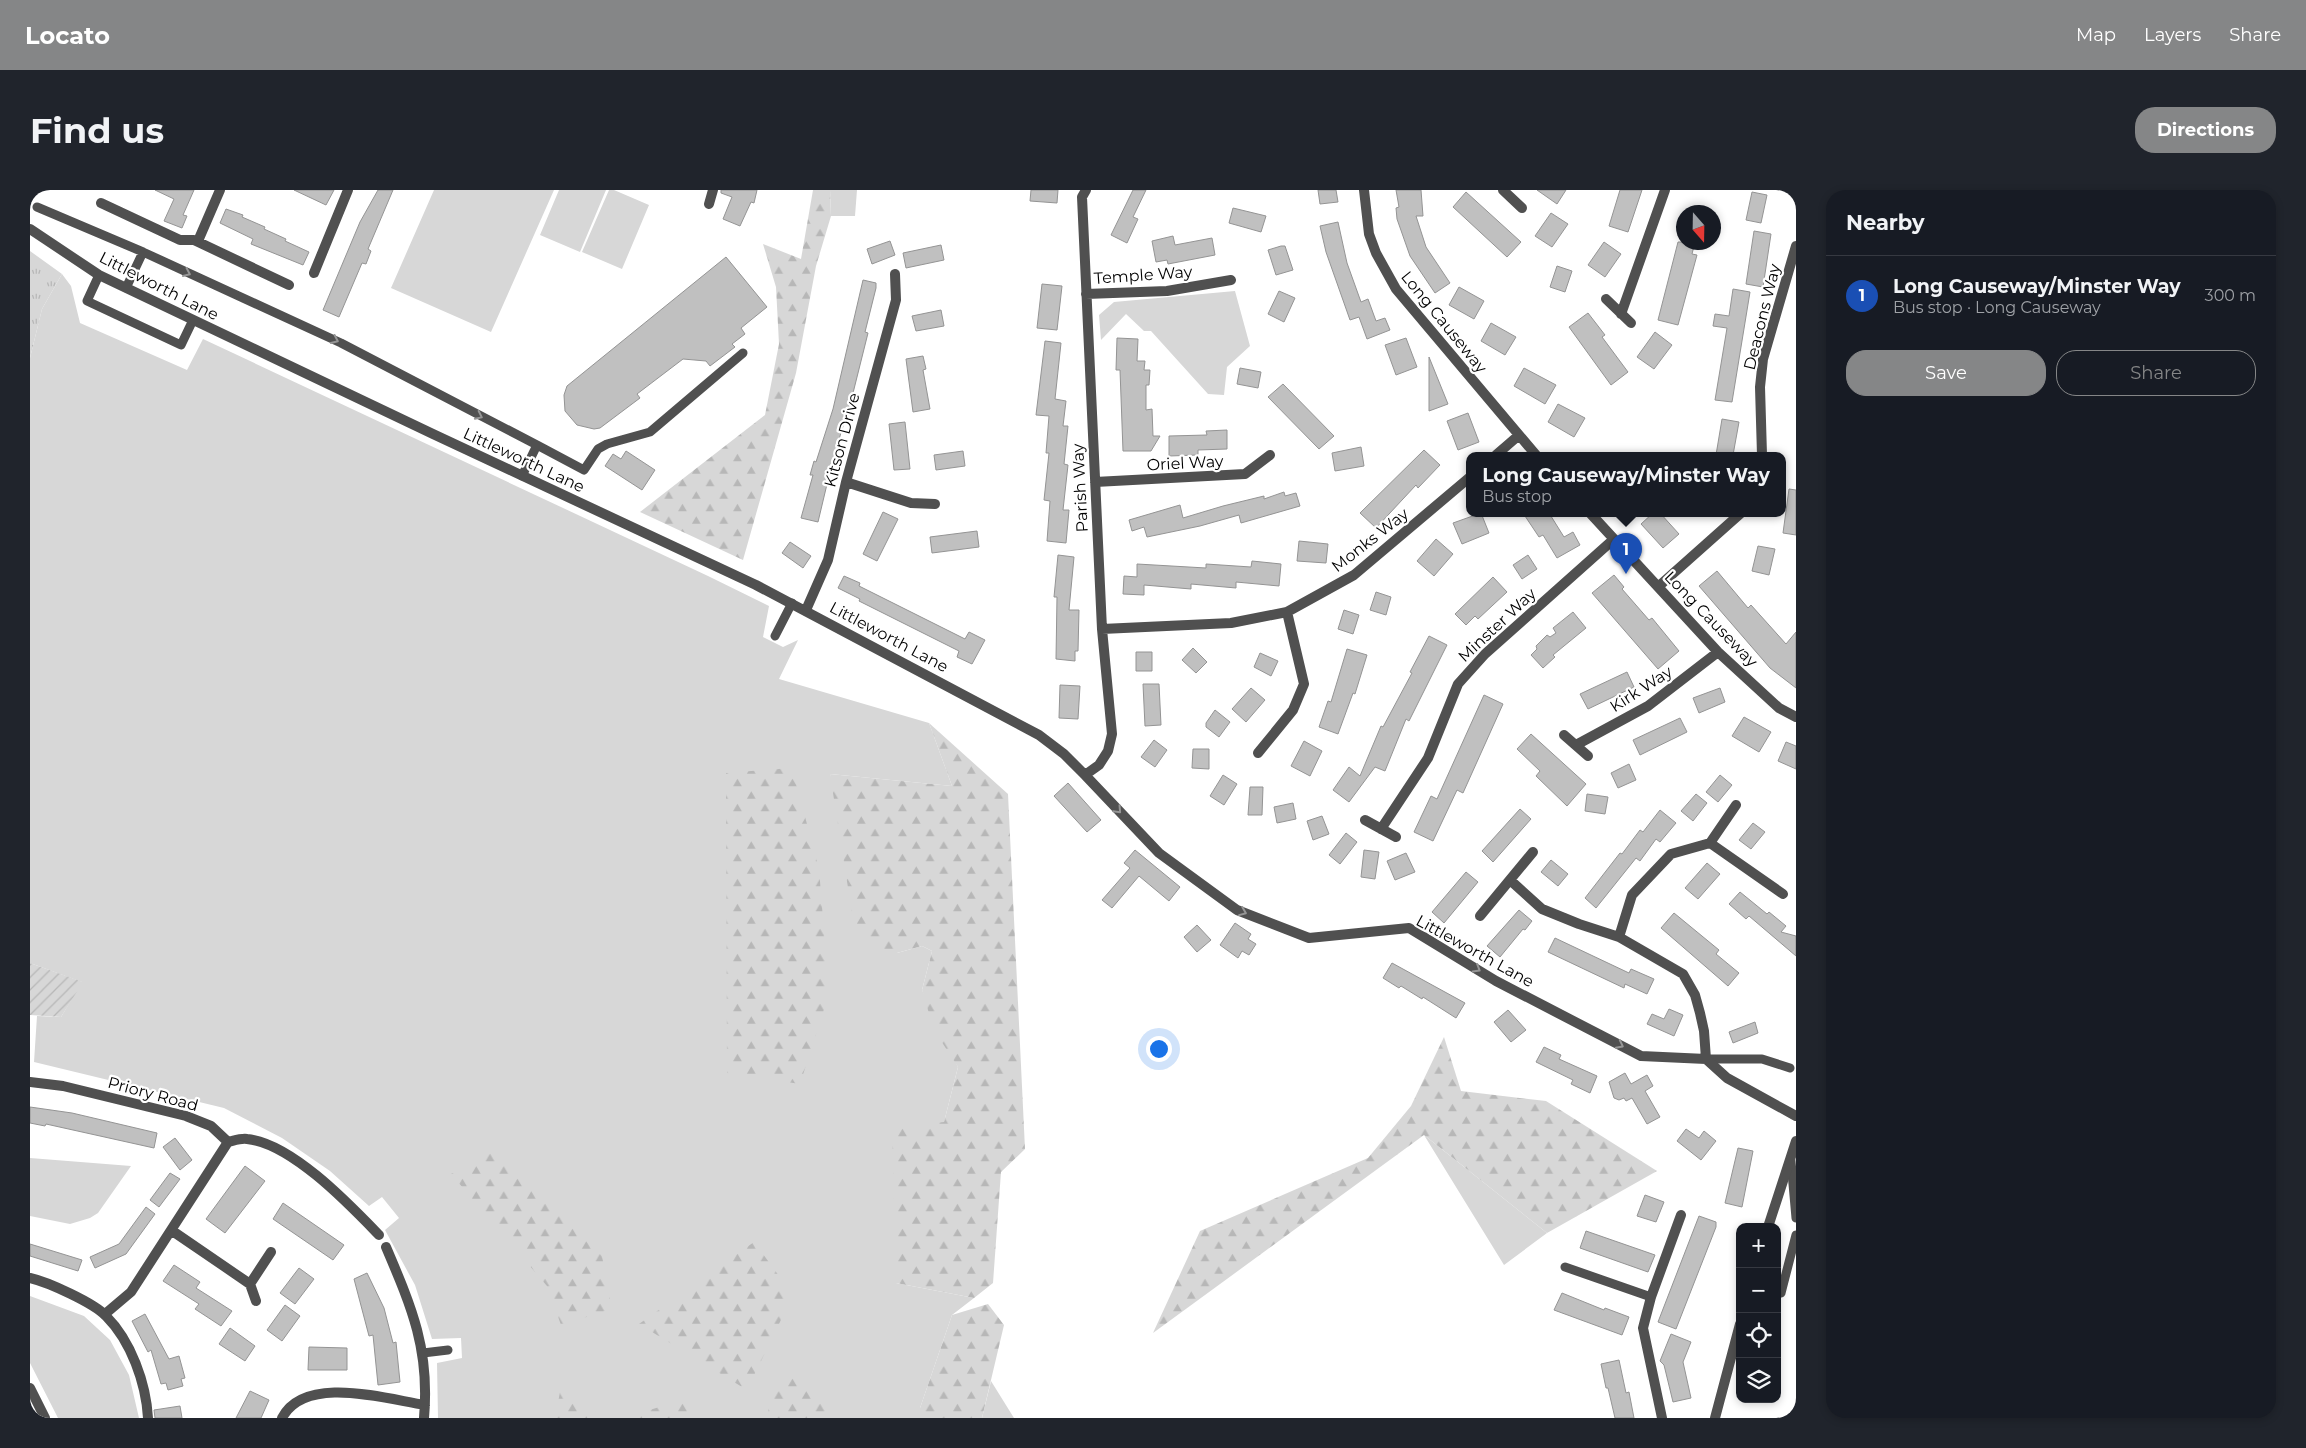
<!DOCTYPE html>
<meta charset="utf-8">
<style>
body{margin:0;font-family:Montserrat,sans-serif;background:#20242c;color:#f1f3f6}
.controls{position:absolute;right:15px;bottom:15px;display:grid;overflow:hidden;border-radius:10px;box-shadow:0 2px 8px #0003}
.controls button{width:45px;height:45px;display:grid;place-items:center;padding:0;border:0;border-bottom:1px solid #363941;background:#171b24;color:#f1f3f6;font:25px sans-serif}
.compass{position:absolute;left:1646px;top:15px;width:45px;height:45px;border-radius:50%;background:#171b24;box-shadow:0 2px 8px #0003;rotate:160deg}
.you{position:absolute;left:1128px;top:858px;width:18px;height:18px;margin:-12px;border:4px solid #fff;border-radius:50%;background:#1a73e8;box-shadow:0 0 0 8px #1a73e833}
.badge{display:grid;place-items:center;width:32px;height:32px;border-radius:50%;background:#858687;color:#fff;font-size:16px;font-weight:700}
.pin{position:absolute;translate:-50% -41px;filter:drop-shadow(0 1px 2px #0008)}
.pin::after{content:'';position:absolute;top:26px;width:18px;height:15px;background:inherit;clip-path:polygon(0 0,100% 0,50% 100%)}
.popup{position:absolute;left:1436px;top:262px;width:320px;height:65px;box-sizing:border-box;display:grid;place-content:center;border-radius:10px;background:#171b24;filter:drop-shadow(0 1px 4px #0005);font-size:16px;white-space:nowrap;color:#9ea1a6}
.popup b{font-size:19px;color:#f1f3f6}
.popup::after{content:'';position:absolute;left:50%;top:100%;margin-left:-10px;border:10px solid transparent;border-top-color:#171b24}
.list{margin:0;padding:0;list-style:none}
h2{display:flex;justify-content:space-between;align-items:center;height:65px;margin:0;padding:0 20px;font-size:21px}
h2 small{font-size:16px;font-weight:400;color:#9ea1a6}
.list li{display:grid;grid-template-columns:32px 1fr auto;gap:15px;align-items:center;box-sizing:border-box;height:80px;padding:0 20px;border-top:1px solid #363941}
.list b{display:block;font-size:19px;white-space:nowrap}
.list p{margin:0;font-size:16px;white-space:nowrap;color:#9ea1a6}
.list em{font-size:16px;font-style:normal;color:#9ea1a6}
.actions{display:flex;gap:10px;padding:15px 20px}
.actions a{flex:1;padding:11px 0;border:1px solid #858687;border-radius:20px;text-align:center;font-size:18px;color:#858687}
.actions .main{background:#858687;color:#fff}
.icon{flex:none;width:28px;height:28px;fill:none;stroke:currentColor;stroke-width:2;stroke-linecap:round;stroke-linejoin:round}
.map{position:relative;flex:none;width:1766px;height:1228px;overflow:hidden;border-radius:20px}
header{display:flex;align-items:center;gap:30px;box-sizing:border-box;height:70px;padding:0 25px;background:#858687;color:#fff}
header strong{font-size:24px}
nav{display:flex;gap:28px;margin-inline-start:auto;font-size:18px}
.intro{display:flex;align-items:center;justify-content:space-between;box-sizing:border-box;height:120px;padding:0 30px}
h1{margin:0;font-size:35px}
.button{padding:12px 22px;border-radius:20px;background:#858687;color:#fff;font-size:18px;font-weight:700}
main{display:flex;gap:30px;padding:0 30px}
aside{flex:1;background:#171b24;border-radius:20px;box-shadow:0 2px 8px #0003}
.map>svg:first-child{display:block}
.grass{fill:#d7d7d7}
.forest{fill:url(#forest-firs)}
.park{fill:url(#park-tufts)}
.garden{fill:url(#garden-furrows)}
.building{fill:#c0c0c0;stroke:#949494}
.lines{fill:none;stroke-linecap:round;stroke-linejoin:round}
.service{stroke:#505050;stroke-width:9}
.minor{stroke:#505050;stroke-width:10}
.tertiary{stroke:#505050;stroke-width:10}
.oneway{stroke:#969696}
.labels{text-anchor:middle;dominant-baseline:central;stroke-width:4.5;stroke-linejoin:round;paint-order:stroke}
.street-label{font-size:16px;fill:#000;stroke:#fff}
</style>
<header>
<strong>Locato</strong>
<nav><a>Map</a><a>Layers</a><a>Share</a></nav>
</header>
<div class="intro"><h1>Find us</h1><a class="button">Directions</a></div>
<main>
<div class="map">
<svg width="1766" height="1228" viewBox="0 0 1766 1228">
<defs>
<pattern id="forest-firs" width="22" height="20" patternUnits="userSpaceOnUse" patternTransform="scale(1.25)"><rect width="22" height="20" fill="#d7d7d7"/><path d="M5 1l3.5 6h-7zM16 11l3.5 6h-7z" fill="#b7b7b7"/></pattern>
<pattern id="park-tufts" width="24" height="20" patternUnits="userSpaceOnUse" patternTransform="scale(1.25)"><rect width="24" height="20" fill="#d7d7d7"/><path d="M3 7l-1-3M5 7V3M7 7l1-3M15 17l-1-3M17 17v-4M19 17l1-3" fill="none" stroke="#b7b7b7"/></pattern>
<pattern id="garden-furrows" width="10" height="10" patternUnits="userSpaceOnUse" patternTransform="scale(1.25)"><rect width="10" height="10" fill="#d7d7d7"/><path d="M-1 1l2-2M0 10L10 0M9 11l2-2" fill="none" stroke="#b7b7b7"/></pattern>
</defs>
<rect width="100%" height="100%" fill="#fff"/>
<path class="grass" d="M404,0H524L461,142L361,98Z
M529,0H576L550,62L510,45Z
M579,0H584L619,15L592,79L552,62Z
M800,0H827L825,26H801Z
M32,84L41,96L50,133L157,180L173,149L678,386L739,416L733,447L753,457L768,450L749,489L899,533L922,596L800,584L867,763L892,756L902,761L892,800L928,877L914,932L866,1093L944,1108L922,1125L890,1218V1228H408L407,1173L432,1168L431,1148L402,1149L385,1095L355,1040L369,1028L352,1007L339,1016L300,981L252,948L194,918L4,872L7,826L31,827L52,792L0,773V168L12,119Z
M1205,101L1220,156L1197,177L1194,205L1178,204L1121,141H1114L1096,124L1071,150L1069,125L1084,112Z
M1394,945L1517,1043L1474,1075Z
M0,968L101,976L68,1023L60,1028L40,1034L0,1026Z
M0,1106L54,1126L80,1150L99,1185L109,1228H28L0,1173Z
M961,1191L984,1228H952Z"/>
<path class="forest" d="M783,0H800L801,26L786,76L766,183L713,370L610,322L735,225L749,154L746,97L733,54L771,69Z
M899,533L978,604L995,959L971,982L963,1093L944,1108L866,1093L862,938L914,932L928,877L904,840L892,800L902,761L892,756L867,763L838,762L822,723L800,584L922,596Z
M762,578L789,679L799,804L770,894L697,883L696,583Z
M1414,847L1431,901L1516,911L1627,981L1517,1043L1394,945L1123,1143L1170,1041L1338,968L1381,916Z
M460,960L572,1066L582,1119L531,1135L517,1096L421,984Z
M724,1052L763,1105L717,1200L609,1134Z
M958,1114L974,1135L952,1228H890V1218L922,1125Z
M757,1184L781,1196L797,1216L794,1228H737L741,1205Z
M530,1202L577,1228H525Z
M655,1209L664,1228H594Z"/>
<path class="park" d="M0,61L32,84L12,119L0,168Z"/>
<path class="garden" d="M0,773L53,792L31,827L0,825Z"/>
<path class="building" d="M125,0H164L153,25L157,26L152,38L134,31L144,9Z
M264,0H304L296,15Z
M348,0H363L338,59L341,61L336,74L332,73L309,127L293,120L330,32Z
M691,0H727L724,13L721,12L710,36L693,29L702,7L691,3Z
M1001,0H1028L1027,13L1000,11Z
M1103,0H1116L1103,27L1108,29L1097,53L1081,45Z
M1288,0H1306L1308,12L1290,14Z
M1366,0H1391L1393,26H1386L1396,57L1420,93L1405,103L1380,66L1367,29L1366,18L1369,17Z
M1507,0H1536L1527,14Z
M1590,0H1612L1598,42L1579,36Z
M1436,2L1491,52L1477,67L1423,17Z
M1722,2L1737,5L1731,33L1716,30Z
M1203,18L1236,26L1231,42L1199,33Z
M196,19L213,25L212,27L235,37L234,39L256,49L255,51L279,62L273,75L221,54L223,49L190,33Z
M1521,23L1538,34L1522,57L1505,46Z
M1308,32L1317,73L1331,112L1338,109L1346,131L1355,128L1360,140L1337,149L1329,127L1320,130L1296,62L1290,36Z
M1724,41L1741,44L1733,97L1716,94Z
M1143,46L1145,55L1182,48L1185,65L1138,74L1137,70L1126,72L1122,51Z
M860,51L865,65L842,74L837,59Z
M1574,52L1591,64L1575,87L1558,75Z
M1648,52H1665L1662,64L1667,65L1648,135L1628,130Z
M911,55L914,70L876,78L873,63Z
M1251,56H1255L1263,80L1246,85L1238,60Z
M696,67L737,117L711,138L715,144L702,154L705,157L680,176L676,171L653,169L607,204L610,208L570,238L564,239L547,235L535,221L534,205L537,196Z
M1527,76L1542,81L1535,102L1520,97Z
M833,90L846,93V98L835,142L838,143L823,203L807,256H809L805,270L803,269L788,332L771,328L783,285H780L784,271L786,272L803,219Z
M1012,94L1032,96L1027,140L1007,138Z
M1429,97L1454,111L1444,129L1419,115Z
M1703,99L1720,102L1702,212L1685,210L1697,138L1683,136L1685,124L1699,126Z
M1249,101L1265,108L1254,132L1238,124Z
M911,120L914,136L886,141L882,126Z
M1558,123L1575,145L1572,147L1598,182L1581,195L1539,137Z
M1461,133L1486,147L1475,165L1451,151Z
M1625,142L1642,155L1624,179L1607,167Z
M1087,148L1108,149L1107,171H1115L1114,180H1120L1119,195H1116V220L1122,219L1123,246H1130L1121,261H1093L1090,180H1086Z
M1376,148L1387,177L1366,185L1355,155Z
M1015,151L1031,153L1025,209L1036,211L1033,236H1038L1034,274L1038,275L1033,320H1039L1036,353L1017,351L1020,311L1014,310L1019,263H1016L1019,226L1006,225Z
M893,166L896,179L893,180L900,219L883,222L876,169Z
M1399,167L1418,214L1399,221Z
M1210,178L1231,182L1228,198L1207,194Z
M1494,178L1526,195L1515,214L1484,196Z
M1253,194L1304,246L1289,259L1238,207Z
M1528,214L1555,228L1544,247L1518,232Z
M1438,223L1449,252L1428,260L1417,231Z
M1692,229L1709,232L1703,265H1686Z
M875,232L880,279L864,280L859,234Z
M1197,240V259L1168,260V265L1139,266V246L1177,245L1176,241Z
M1331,257L1334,276L1305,281L1302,263Z
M1394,260L1410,275L1388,298L1386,295L1346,338L1330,323Z
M596,261L625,280L612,300L575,276L583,264L591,269Z
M933,261L935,276L906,280L904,265Z
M1759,299L1766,300V345L1753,343Z
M1254,302L1255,306L1266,303L1270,316L1211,333L1209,325L1170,336L1117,347L1114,337L1102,341L1099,330L1150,315L1153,328L1193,316L1234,306V309Z
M853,322L868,329L847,371L833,364Z
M1451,323L1459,343L1432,354L1423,333Z
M1493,323H1519L1534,347L1543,342L1550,355L1527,368L1513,345L1509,347Z
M1623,323H1630L1649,344L1633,358L1611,334Z
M947,341L949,357L902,363L900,347Z
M1406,349L1423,364L1404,386L1387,371Z
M1269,351L1298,354L1296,373L1267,371Z
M760,352L781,366L773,378L752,363Z
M1728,356L1745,359L1739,385L1722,381Z
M1028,365L1044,367L1039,420H1049L1048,461H1045V471L1026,469L1027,407H1024Z
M1498,365L1507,379L1492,389L1483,375Z
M1222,371L1251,374L1249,396L1206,392V398L1161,394V399L1114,395V405L1093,404L1094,386L1107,387V374L1176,378V374L1221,377Z
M1687,381L1718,418L1721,415L1756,454L1766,442V498L1740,478L1669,396Z
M1584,385L1594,397L1592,399L1619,430L1622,428L1649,461L1628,479L1562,403Z
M814,386L830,393L829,396L935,449L939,442L955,450L942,474L927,467L929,461L829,411L830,409L808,398Z
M1463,387L1477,402L1448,429L1445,426L1436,435L1425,424Z
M1346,402L1361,407L1356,425L1340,420Z
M1314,420L1329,425L1323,444L1308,439Z
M1543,422L1556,438L1523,465L1525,467L1513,478L1501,465L1507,459L1506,456L1517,445L1520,447L1526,443L1523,438Z
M1399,446L1417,455L1379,531L1376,529L1355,581L1345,577L1319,612L1303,600L1319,577L1330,586L1351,536L1353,537L1382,483L1380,482Z
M1163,458L1177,472L1166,483L1152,470Z
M1317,459L1337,465L1325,504L1323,503L1308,544L1289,537L1298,511L1301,512Z
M1106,462H1122V481H1106Z
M1230,463L1248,471L1241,486L1224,477Z
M1597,482L1604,497L1558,519L1550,504Z
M1113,494H1129L1131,535L1115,536Z
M1030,495L1050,496L1048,529L1029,528Z
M1221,498L1235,510L1216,532L1202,519Z
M1690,498L1695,512L1669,523L1663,508Z
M1454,505L1473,514L1433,603L1427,600L1403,651L1384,642L1401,606L1407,609Z
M1185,520L1200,532L1189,547L1176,537V533Z
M1714,527L1741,542L1729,562L1702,546Z
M1650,528L1657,542L1610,565L1603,550Z
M1501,544L1556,594L1537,616L1506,586L1510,581L1487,559Z
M1124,550L1137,560L1125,577L1111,567Z
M1274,551L1292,561L1280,586L1261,576Z
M1756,552L1766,556V579L1748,571Z
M1163,559H1179V579L1162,578Z
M1599,574L1606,590L1588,598L1581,583Z
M1193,585L1207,594L1194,615L1180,606Z
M1690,585L1702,595L1688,612L1676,602Z
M1038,593L1071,630L1057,642L1024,606Z
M1220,597H1233L1232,625H1218Z
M1557,604L1578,607L1575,624L1555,621Z
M1666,604L1677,613L1663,631L1651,621Z
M1263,613L1266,629L1247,633L1244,617Z
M1490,619L1501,629L1463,672L1452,661Z
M1630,620L1646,633L1630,652L1626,649L1610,671L1606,668L1566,718L1555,708L1590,663L1592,664L1610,640L1613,642Z
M1292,626L1299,644L1283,650L1277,631Z
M1723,633L1735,642L1721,659L1709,650Z
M1316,643L1327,652L1310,674L1299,665Z
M1105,660L1150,697L1139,711L1109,686L1082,718L1072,710L1100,678L1094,673Z
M1334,660L1349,662L1345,689L1331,687Z
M1376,663L1385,682L1365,690L1357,671Z
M1521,670L1538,684L1528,696L1511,682Z
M1677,673L1690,684L1668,709L1655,698Z
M1436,682L1448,692L1414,733L1402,722Z
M1710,702L1737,724L1739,722L1756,736L1751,742L1766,746V766L1719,726L1716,729L1699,714Z
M1489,720L1502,731L1495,740L1493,739L1470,767L1457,756Z
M1644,723L1689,760L1686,764L1709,783L1698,796L1631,738Z
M1205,733L1221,744L1218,749L1226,754L1219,765L1212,761L1208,768L1190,755Z
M1167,735L1181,750L1167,762L1154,747Z
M1525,748L1599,783L1601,779L1624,789L1617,804L1595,794L1594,798L1518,762Z
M1362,773L1435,813L1426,828L1393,807L1392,809L1371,796L1369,798L1353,788Z
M1639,819L1653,825L1644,846L1617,834L1622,824L1634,829Z
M1478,820L1496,840L1481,852L1464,832Z
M1725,832L1728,843L1703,853L1699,842Z
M1514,857L1531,865L1529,869L1567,886L1560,903L1541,894L1543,890L1506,872Z
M1595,883L1601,894L1617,885L1623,896L1615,901L1630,927L1617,934L1602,908L1596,911L1594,908L1589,910L1584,908L1579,892Z
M0,917L42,923L127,943L124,958L16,934L15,936L0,933Z
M1656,939L1669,948L1674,941L1686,951L1671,970L1647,951Z
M145,948L162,970L150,980L133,957Z
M1708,958L1723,961L1712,1017L1695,1013Z
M215,976L235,991L195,1043L176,1029Z
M140,983L150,989L129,1017L120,1010Z
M1615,1005L1634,1012L1626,1032L1607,1026Z
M253,1013L314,1055L303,1070L243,1029Z
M116,1017L125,1024L96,1064L65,1078L60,1067L89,1054Z
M1669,1026L1686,1032V1037L1646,1139L1628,1132Z
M1556,1041L1625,1065L1618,1082L1550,1058Z
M0,1054L52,1070L48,1081L0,1066Z
M144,1075L170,1092L166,1098L202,1121L191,1136L165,1119L169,1114L133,1091Z
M269,1078L284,1089L265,1114L250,1103Z
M337,1083L354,1118L363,1153L366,1152L370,1192L348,1195L343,1145L339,1146L324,1089Z
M1532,1103L1574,1120L1575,1118L1599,1127L1592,1145L1524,1120Z
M255,1115L270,1126L252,1151L237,1140Z
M115,1124L139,1169L149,1166L155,1188L151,1189L153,1196L138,1200L136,1193L131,1194L121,1160L118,1162L102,1131Z
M200,1138L225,1156L215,1171L189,1154Z
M1641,1144L1661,1152L1653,1172L1661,1208L1643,1212L1634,1175L1630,1171Z
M279,1157L317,1158V1180H278Z
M1589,1170L1596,1203L1599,1202L1604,1228H1585L1578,1198H1576L1571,1174Z
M220,1201L239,1210L231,1228H206Z
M150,1216L152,1228H125L124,1220Z"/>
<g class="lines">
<path class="service" d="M7,17L113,62L96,98
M113,62L311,153L507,255
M69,85L57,111L151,155L163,130
M492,286L507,255L554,280L568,259L577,254L620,242L713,163
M745,446L762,413
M1676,869H1732L1760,878
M1761,971L1766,1028
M1535,1077L1621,1107
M1747,1101L1751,1103L1766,1045
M393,1163L418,1160"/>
<path class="minor" d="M1334,0L1339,44L1346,63L1366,99L1506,265
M1473,0L1492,18
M1762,0L1766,3
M71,13L150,50H164L259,95
M679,14L683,0
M0,39L69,85L403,244L726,395L1009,545L1034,564L1055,585L1129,663L1207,720L1279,748L1379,738L1466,791L1611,866L1676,869L1697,888L1766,926
M168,51L190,0
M284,83L318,0
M1056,104L1137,101L1201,90
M1576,109L1601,133
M1591,124L1635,0
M1466,265L1488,246
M1732,265L1730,197L1733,169L1766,56
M816,292L881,313L905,314
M1065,292L1215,284L1240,265
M1560,323L1688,462L1749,518L1766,527
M1629,396L1711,323
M776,420L798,370L816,292L866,110L865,84
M1072,439L1201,433L1257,422L1324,385L1440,287
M1534,545L1558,566
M1546,555L1618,516L1688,462
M1228,563L1263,520L1274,494L1257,422
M1055,585L1069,575L1078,561L1082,544L1072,439L1052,7L1056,0
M1335,630L1366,647
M1351,639L1398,568L1428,494L1455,464L1584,349
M1680,653L1706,615
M1480,690L1512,719L1549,734L1589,747L1653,784L1665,805L1670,823L1674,841L1676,869
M1450,726L1503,662
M1589,747L1602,705L1641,664L1680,653L1753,704
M0,892L33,896L156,926L181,936L198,952C203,951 211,948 217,949C261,953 319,1014 349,1045
M141,1040L220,1094
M356,1057C382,1118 400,1160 394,1228
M0,1088C18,1092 64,1113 76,1126C101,1151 116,1193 118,1228
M226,1111L220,1094L241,1062
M75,1124L101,1102L198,952
M0,1198L15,1228
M252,1228C275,1184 356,1209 395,1215
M1632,1228L1613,1138L1621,1107L1651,1025"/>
<path class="tertiary" d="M1738,1037L1766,951
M1685,1228L1710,1134"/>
</g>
<defs><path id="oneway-chevron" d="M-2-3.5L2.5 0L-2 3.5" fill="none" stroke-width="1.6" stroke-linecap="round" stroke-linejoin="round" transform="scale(1.25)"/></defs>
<g class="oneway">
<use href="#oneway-chevron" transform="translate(157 83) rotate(25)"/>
<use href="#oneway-chevron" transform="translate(305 150) rotate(25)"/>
<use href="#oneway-chevron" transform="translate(449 226) rotate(26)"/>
<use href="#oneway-chevron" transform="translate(1088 620) rotate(47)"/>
<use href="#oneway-chevron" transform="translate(1213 722) rotate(22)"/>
<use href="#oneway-chevron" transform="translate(1447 779) rotate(31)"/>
<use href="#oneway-chevron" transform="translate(1590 855) rotate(27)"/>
</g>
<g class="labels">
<g class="street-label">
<text transform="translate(1113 85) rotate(-4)">Temple Way</text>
<text transform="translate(129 96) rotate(27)">Littleworth Lane</text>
<text transform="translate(1732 127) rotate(-76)">Deacons Way</text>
<text transform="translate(1414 132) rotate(51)">Long Causeway</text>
<text transform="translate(812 250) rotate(-75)">Kitson Drive</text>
<text transform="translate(494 270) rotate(25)">Littleworth Lane</text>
<text transform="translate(1155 273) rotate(-3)">Oriel Way</text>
<text transform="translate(1050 298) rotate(-93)">Parish Way</text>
<text transform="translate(1340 350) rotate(-38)">Monks Way</text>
<text transform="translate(1681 429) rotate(46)">Long Causeway</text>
<text transform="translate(1467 435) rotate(-43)">Minster Way</text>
<text transform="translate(859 447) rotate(28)">Littleworth Lane</text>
<text transform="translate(1611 499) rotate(-33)">Kirk Way</text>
<text transform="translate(1445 761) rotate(29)">Littleworth Lane</text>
<text transform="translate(123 904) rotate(15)">Priory Road</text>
</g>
</g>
</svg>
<div class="controls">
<button>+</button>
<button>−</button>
<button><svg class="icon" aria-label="locate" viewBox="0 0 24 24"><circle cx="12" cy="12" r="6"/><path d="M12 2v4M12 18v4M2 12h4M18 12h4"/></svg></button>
<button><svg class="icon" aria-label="layers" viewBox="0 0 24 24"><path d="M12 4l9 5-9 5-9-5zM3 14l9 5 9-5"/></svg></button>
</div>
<svg class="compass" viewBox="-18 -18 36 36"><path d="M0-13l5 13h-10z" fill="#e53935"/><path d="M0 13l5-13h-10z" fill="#9ea1a6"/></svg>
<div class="you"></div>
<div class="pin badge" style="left:1596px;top:384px;background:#1a4fb4">1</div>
<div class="popup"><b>Long Causeway/Minster Way</b>Bus stop</div>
</div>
<aside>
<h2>Nearby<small></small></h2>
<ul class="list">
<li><span class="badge" style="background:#1a4fb4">1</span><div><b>Long Causeway/Minster Way</b><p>Bus stop · Long Causeway</p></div><em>300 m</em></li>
</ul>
<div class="actions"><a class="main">Save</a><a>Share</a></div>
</aside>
</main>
